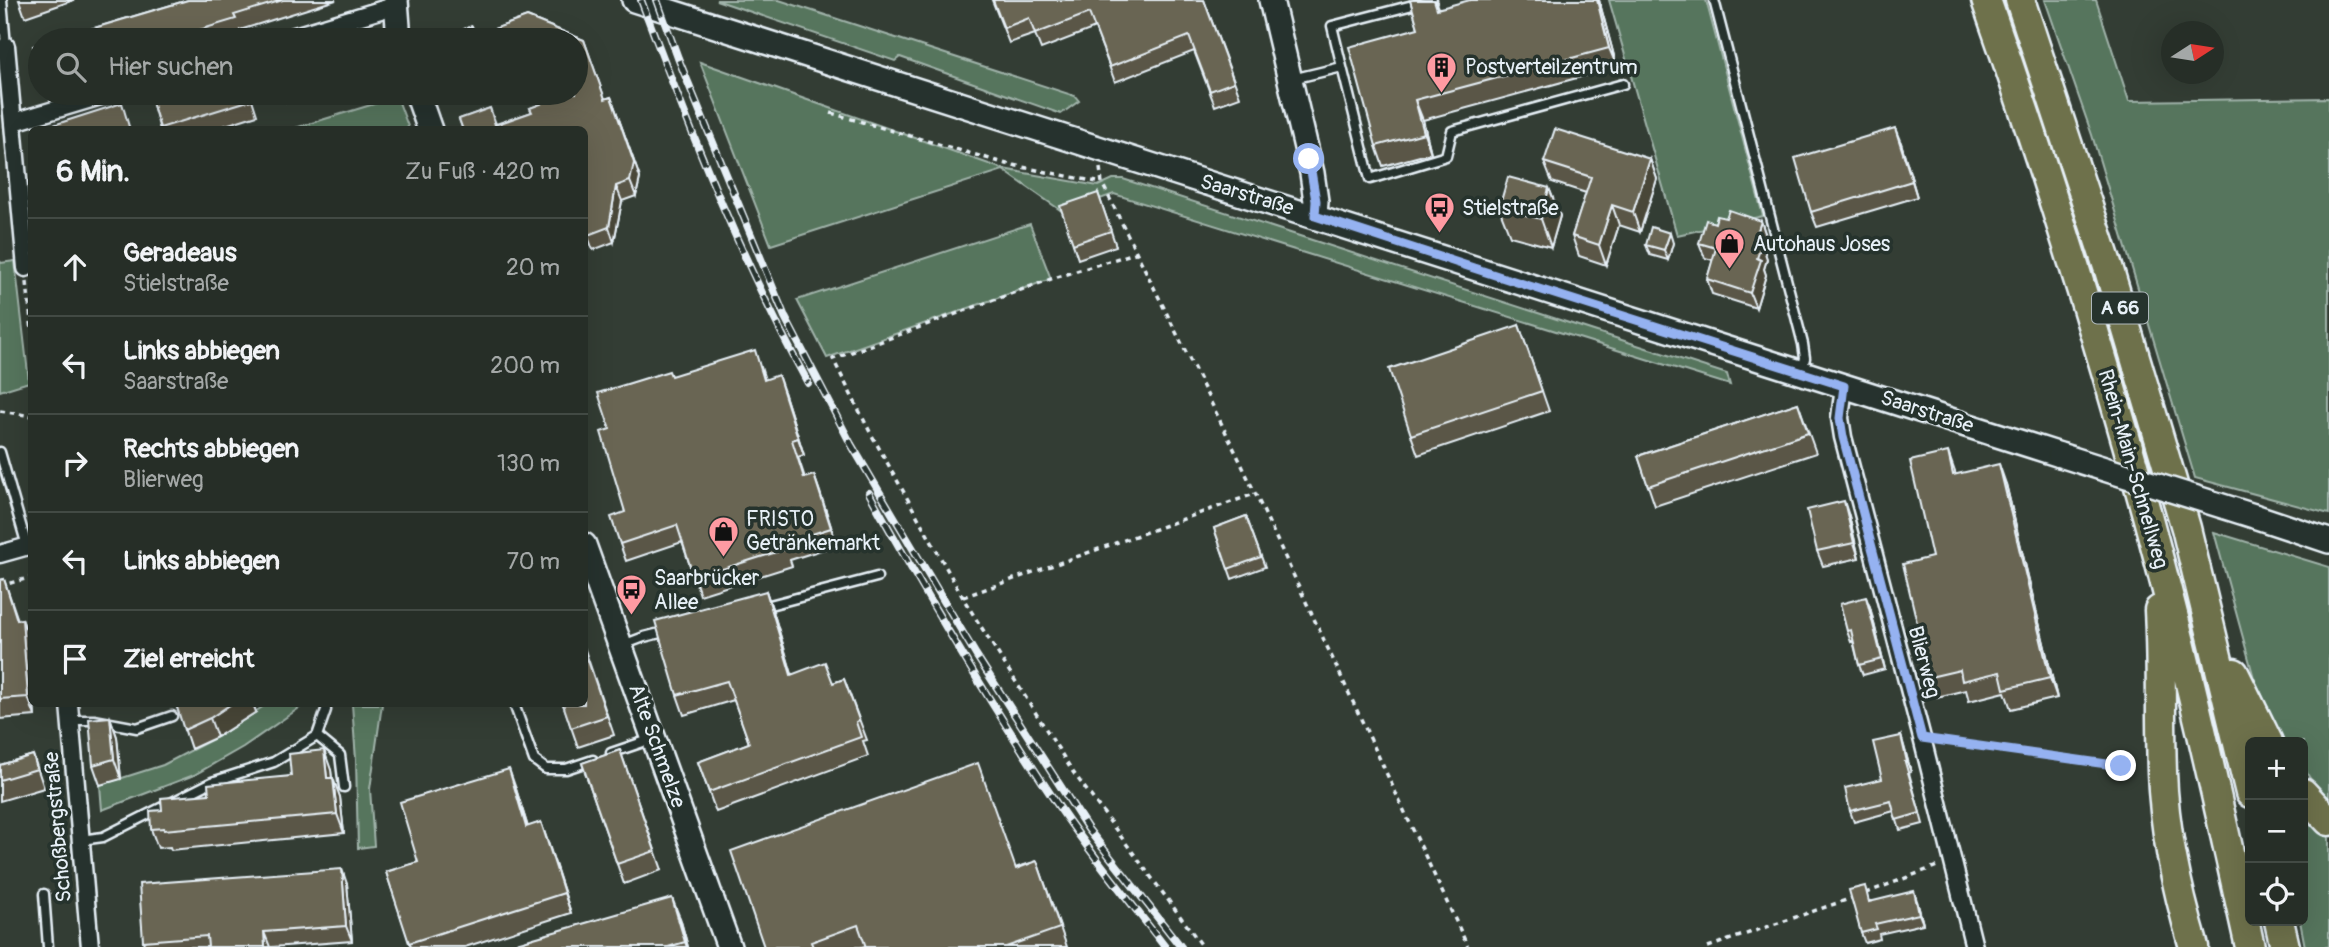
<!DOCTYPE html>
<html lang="de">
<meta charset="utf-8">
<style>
body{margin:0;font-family:Pangolin,sans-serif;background:#323a33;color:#f1f3f6}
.controls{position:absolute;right:21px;bottom:21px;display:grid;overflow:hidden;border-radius:10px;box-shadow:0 7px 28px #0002}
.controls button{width:63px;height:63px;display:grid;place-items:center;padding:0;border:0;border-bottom:2px solid #424a44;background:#262e27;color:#f1f3f6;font:35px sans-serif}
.compass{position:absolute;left:2161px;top:21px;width:63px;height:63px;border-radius:50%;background:#262e27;box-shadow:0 7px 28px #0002;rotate:78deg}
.stop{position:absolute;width:21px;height:21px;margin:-16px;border:5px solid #95b2f1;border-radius:50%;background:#fff}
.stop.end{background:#95b2f1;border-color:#fff;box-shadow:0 2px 7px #0008}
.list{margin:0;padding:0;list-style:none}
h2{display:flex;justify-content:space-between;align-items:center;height:91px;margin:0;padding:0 28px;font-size:30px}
h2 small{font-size:23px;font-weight:400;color:#a4a8a7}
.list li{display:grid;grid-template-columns:46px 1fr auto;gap:21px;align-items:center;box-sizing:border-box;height:98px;padding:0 28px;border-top:2px solid #424a44}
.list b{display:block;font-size:26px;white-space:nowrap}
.list p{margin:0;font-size:23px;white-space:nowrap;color:#a4a8a7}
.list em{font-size:23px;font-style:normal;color:#a4a8a7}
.icon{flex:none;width:38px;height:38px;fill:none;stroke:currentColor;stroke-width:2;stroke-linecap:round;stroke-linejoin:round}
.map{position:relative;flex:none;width:2329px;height:947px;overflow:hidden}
.search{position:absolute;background:#262e27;box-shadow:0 7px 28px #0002;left:28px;top:28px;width:560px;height:77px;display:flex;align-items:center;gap:18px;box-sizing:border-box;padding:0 24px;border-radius:38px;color:#a4a8a7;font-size:26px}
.panel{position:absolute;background:#262e27;box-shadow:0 7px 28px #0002;left:28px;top:126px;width:560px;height:581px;border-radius:10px}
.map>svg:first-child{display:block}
.green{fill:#57755d;stroke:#a0b3aa;stroke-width:2}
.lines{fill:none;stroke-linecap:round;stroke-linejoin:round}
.lane-casing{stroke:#e8f1f8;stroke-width:13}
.street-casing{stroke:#e8f1f8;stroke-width:21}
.secondary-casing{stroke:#e8f1f8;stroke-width:28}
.highway-casing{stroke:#e8f1f8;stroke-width:33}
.path{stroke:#e8f1f8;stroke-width:3.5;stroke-dasharray:5 5;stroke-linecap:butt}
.lane{stroke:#26332d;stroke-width:8}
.street{stroke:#26332d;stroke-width:16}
.secondary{stroke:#26332d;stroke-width:23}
.highway{stroke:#6e714b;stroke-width:28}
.rail-casing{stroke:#e8f1f8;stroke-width:8}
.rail{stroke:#26332d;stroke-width:5;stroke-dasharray:16;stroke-linecap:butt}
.secondary-bridge-casing{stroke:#e8f1f8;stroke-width:28;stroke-linecap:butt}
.secondary-bridge{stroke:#26332d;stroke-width:23}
.wall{fill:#5a5747;stroke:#e8f1f8;stroke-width:2}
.shaded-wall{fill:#4a4739;stroke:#e8f1f8;stroke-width:2}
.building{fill:#696552;stroke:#e8f1f8;stroke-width:2}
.route{stroke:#95b2f1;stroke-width:9}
.labels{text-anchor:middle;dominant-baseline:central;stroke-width:7;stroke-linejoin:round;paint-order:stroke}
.shield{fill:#26332d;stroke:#aeb8bb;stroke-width:2}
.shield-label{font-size:19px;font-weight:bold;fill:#e8f1f8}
.poi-label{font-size:21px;fill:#e8f1f8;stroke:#26332d;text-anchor:start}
.street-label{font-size:21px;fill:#e8f1f8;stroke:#26332d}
</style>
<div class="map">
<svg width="2329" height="947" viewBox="0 0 2329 947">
<rect width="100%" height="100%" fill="#333d34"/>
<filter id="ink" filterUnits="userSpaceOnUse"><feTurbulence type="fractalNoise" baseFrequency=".0143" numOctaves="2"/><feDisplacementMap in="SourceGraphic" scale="14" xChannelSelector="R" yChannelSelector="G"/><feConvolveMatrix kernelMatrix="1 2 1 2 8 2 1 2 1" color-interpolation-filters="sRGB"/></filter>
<g filter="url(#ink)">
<path class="green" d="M716,0H779L1075,96L1079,101L1061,114L900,57L895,61Z
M1609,0H1706L1763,216L1677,235Z
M2045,0H2096L2129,101L2329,98V514L2195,478L2092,135Z
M700,62L1003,169L1098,186L1113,179H1123L1727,374L1730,385L1114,194L1063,212L1003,170L771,245Z
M397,97L409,129H292Z
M1030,224L1051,279L827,358L797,300Z
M0,261L1,263L15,261L29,382L0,391Z
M2214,532L2329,567V798C2306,776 2303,775 2303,742H2285L2280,734L2254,678Z
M267,704H305L243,747L194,775L102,810L100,785L163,765L217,737Z
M352,704H382L370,789L374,846L358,848L356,760Z
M2303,809L2329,835V947H2305L2300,921H2303Z"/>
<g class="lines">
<defs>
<path id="lane" d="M2,0L6,46
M1714,0L1803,344L1805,358L1802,370
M1342,67L1370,179L1446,156L1452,131L1623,84
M1292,79L1342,67L1332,26L1432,0
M0,452L27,546
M762,607L877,577
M623,645L644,637L668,631
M514,704L534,760L546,769H566L593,760
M70,720H94L137,728L172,716
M317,736L340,755L344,787
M611,753L652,739
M81,840L103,837L212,782L274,762L317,736L326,710
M44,894L48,947"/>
<path id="street" d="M281,40L397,5
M6,46L26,268
M14,122L111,93
M1844,386L1840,418L1843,437L1922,738L1974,947
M0,554L32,545
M69,704L90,947"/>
<path id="secondary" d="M396,0L399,40
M634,0L2060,455
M1271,0L1312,173L1316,201L1315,216
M417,93L430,130
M2254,516L2329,541
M584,545L729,947"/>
<path id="highway" d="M1986,0C2046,170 2099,341 2147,515C2186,658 2218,802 2250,947
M2020,0L2109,270L2186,528L2250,793
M2159,610C2162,664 2160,718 2162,772C2164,832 2177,890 2194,947
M2234,673L2268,742
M2303,793L2329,821
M2279,921L2285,947"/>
</defs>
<use href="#lane" class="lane-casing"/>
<use href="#street" class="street-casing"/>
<use href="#secondary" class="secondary-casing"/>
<use href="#highway" class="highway-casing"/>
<path class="path" d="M831,113L1007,164L1102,183
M1100,168L1102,183L1239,459L1468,947
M1138,252L1051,279L833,359L870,432L966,603L1073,772L1203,947
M27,282L32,332
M0,411L32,416
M0,586L32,577
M963,597L1254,494
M1938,740L2121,766
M1866,893L1937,866
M1708,947L1855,897"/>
<use href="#lane" class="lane"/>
<use href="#street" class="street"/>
<use href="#secondary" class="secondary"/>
<use href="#highway" class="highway"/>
<defs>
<path id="rail" d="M641,0C690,130 741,261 808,383
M657,0L678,58L785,317L851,444L976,655L1088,829L1181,947
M869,493C925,594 984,693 1047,789C1083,844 1125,895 1165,947"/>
</defs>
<use href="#rail" class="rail-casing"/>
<use href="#rail" class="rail"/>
<defs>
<path id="secondary-bridge" d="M2060,455L2254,516"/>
</defs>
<use href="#secondary-bridge" class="secondary-bridge-casing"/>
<use href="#secondary-bridge" class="secondary-bridge"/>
</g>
<path class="wall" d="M19,0H74L25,17Z
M188,0H336L240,30L241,34L219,40H54Z
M992,0H1204L1240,97L1215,106L1194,51L1115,82L1095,28L1041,49L1035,34L1009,43Z
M1410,0H1435L1438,8L1599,0L1617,67L1423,120L1431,153L1383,166L1376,146L1418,28Z
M527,17L584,40L605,99L611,97L640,178L636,196L622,201L614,242L593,250L584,226V130H463L459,119L490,108L496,124L532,112L530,108L541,104L537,93H576V40H444L442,37L472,26L475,36Z
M250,93L257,115L210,130H160L151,98Z
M283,93H314L286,102Z
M1901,143L1917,197L1817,227L1811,212Z
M1650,159L1657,179L1640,232L1619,225L1606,265L1579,256L1572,236L1586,193L1552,182L1544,162Z
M1549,188L1560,216L1551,247L1510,236L1499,208Z
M1098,193L1116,246L1078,259L1073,244Z
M1726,218L1761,221L1766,236L1763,247L1767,259L1764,269L1766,275L1756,308L1712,294L1707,279L1713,260L1705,258L1699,243L1715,223Z
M1673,243L1668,260L1650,255L1646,245Z
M1519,325L1549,411L1418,455L1411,435Z
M761,367L765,380L784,392L804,455L798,457L805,478L814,475L837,545L790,560L792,566L700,595L682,542L626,561L620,544L625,512L610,429L671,376Z
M1798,403L1816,453L1655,506L1638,456Z
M1955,475L2006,484L2057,698L2011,709L2005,692L1969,701L1966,690L1937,697L1930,677L1932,557Z
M1246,516L1265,567L1232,579L1214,528Z
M1849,516L1859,558L1823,566L1817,551Z
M4,579L18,620L22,619L29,638L32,668V704H34L35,716L0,719V580Z
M766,591L773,611L792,674L833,683L844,679L867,740L863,741L868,756L716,812L698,762L749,743L734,700L684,715L677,695Z
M1870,607L1885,669L1863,675L1859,665L1853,641L1851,642L1847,631Z
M584,647L614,735L578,747L563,704H584Z
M176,704H253L256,712L217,737L191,749Z
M110,717L117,737L121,779L100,785L93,765Z
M1901,736L1911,772L1909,773L1923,824L1900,830L1894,811L1854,822L1850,811L1882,779Z
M620,750L662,870L624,884L582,763Z
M33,755L44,788L0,801V765Z
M331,770L332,778L340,797L344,833L171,850L170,847L158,848L151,829L162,810L209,794L291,776Z
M516,789L528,827L541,822L571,913L465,947H411L386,872L418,862Z
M1037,861L1067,947H866L865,946L861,947H764Z
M347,884L352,941L272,947H145L143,941Z
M1870,901H1917L1923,924L1879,934L1880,939L1865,943L1861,933Z
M680,918L688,947H514Z"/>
<path class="shaded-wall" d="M1597,0H1599L1617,67L1609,48Z
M611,97L640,178L636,196L630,181Z
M1415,100L1423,120L1431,153L1424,133Z
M1895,128L1901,143L1917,197L1912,181Z
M1650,159L1657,179L1640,232L1633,212Z
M616,186L622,201L614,242L609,227Z
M1549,188L1560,216L1551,247L1541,219Z
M1612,205L1619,225L1606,265L1599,245Z
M1761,221L1766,236L1763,247L1767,259L1764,269L1766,275L1756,308L1750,293L1754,242Z
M1670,233L1673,243L1668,260L1664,250Z
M778,375L784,392L804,455L798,438Z
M1948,452L1955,472L1960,495L1953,475Z
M1999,464L2006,484L2057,698L2050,678Z
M814,475L820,492L837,545L831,528Z
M1844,501L1849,516L1859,558L1854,543Z
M766,591L773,611L798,695L791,675Z
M1866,597L1870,607L1885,669L1882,659Z
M22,619L29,638L32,668V704H34L35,716L28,697Z
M231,704H253L256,712L217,737L210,718Z
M110,717L117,737L121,779L114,759Z
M1901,736L1904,746L1911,772L1907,762Z
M324,750L331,770L334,798L327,778Z
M509,769L516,789L534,847L526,827Z
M333,778L340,797L344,833L337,814Z
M541,822L548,842L571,913L564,893Z
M342,869L347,884L352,941L346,926Z
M1914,891L1917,901L1923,924L1919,914Z
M672,898L680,918L688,947H687L685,942Z
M264,932L270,947H265Z"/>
<path class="building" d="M188,0H283L234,15L236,19L166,40H54Z
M993,0H1204L1234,82L1210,91L1189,36L1110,67L1089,13L1035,34L1029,18L1004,28Z
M1410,0H1434L1437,9L1470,0H1597L1609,48L1415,100L1424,133L1376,146L1349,47L1418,28Z
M527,17L584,40L605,99L611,97L634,163L630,181L616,186L609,227L588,235L584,226V130H463L459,119L490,108L495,125L532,112L530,108L541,104L537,93H576V40H444L442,37L472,26L475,36Z
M358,26L363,40H313Z
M40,44V68L33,46Z
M167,93H249L251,100L160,128L151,98Z
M122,103L130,130H38Z
M1895,128L1912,181L1811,212L1795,158Z
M1555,129L1650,159L1633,212L1612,205L1599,245L1572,236L1591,177L1544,162Z
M1508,177L1549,188L1541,219L1499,208Z
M1098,193L1111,231L1073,244L1060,206Z
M1729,210L1761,221L1754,242L1762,244L1757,258L1761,260L1750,293L1707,279L1716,248L1699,243L1706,220L1715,223L1717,216L1726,218Z
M1651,227L1670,233L1664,250L1646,245Z
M1519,325L1542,391L1411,435L1389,369Z
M755,350L764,380L778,375L798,438L792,440L804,478L814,475L831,528L784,543L786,549L694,578L677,525L620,544L611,517L625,512L601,432L610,429L598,393L669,371L671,376Z
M1798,403L1808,433L1648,486L1638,456Z
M1948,452L1953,475L1999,464L2050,678L2004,689L2000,672L1962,681L1960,670L1930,677L1903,564L1932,557L1910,461Z
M1844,501L1854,543L1817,551L1807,510Z
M1246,516L1261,557L1228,569L1214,528Z
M4,579L17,620L22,619L28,697L0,699V580Z
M766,591L791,675L825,662L833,683L844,679L859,720L856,722L861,737L709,792L698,762L749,743L727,681L677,695L655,621Z
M1866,597L1882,659L1859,665L1851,630L1847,631L1840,604Z
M584,649L607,716L571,728L563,704H584Z
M176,704H231L210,718L184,730Z
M110,717L114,759L93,765L89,719Z
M1901,736L1907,762H1905L1920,813L1896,820L1891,801L1850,811L1845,788L1882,779L1873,742Z
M324,750L327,778H333L337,814L164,830V828L151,829L150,811L162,810L161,798L209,794L208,784L291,776L289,754Z
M620,750L655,851L617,864L582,763Z
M33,755L37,769L0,780V765Z
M978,763L1016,869L1037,861L1060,928L1006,947H866L858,925L811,942L813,947H764L731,851Z
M509,769L526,827L541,822L564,893L409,943L386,872L418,862L400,802Z
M342,869L346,926L264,932L265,947H208L207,936L143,941L139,884Z
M1865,886L1869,902L1914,891L1919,914L1875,924L1877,929L1861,933L1849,890Z
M672,898L685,942L668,947H514L513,944Z"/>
</g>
<g class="lines" filter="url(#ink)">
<path class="route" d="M1309,159L1316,201L1315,216L1498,276L1844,386L1840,418L1843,437L1922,738L2121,766"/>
</g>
<defs>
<symbol id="building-pin" viewBox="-11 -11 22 30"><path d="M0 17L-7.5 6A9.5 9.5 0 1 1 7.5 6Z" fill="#ff9aa2" stroke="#26332d"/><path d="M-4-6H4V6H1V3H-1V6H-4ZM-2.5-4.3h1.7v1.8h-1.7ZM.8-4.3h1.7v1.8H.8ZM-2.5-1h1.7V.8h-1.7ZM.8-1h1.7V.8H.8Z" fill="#111"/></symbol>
<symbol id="bus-pin" viewBox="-11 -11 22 30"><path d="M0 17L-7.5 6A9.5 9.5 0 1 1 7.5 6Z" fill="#ff9aa2" stroke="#26332d"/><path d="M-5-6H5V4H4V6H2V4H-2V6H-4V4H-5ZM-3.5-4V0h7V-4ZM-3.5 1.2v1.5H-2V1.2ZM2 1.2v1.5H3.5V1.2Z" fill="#111"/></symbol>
<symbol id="shop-pin" viewBox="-11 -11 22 30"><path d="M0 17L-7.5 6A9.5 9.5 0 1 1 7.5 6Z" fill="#ff9aa2" stroke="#26332d"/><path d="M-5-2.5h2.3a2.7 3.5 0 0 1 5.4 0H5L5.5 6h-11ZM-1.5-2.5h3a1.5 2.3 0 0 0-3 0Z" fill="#111"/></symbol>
</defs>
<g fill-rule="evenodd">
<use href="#building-pin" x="1424" y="50" width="35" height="47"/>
<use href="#bus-pin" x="1422" y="190" width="35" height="47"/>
<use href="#shop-pin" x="1712" y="226" width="35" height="47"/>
<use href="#shop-pin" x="706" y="514" width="35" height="47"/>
<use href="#bus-pin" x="614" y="572" width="35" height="47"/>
</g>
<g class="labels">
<rect class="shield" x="2092" y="292.5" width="56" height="31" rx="5"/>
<g class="shield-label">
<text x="2120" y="308">A 66</text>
</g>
<g class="poi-label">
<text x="1465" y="67">Postverteilzentrum</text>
<text x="1462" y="208">Stielstraße</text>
<text x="1753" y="244">Autohaus Joses</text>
<text x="746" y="519">FRISTO<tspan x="746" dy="24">Getränkemarkt</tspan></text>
<text x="654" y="578">Saarbrücker<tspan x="654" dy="24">Allee</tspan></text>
</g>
<g class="street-label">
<text transform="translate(1247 195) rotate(17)">Saarstraße</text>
<text transform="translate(1927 412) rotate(18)">Saarstraße</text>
<text transform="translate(2133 469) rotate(74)">Rhein-Main-Schnellweg</text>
<text transform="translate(1924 662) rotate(75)">Blierweg</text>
<text transform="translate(657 746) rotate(70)">Alte Schmelze</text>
<text transform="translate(58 827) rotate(-95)">Schoßbergstraße</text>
</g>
</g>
</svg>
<div class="controls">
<button>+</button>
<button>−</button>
<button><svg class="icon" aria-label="locate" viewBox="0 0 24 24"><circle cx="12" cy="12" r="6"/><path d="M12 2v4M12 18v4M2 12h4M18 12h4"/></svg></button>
</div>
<svg class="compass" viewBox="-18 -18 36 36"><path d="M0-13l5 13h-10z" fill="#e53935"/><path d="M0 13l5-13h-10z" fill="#a4a8a7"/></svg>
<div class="stop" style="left:1309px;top:159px"></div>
<div class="stop end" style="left:2121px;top:766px"></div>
<div class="search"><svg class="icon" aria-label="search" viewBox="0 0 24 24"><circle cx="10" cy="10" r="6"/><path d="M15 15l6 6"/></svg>Hier suchen</div>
<section class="panel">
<h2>6 Min.<small>Zu Fuß · 420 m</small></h2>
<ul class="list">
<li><svg class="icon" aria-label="ahead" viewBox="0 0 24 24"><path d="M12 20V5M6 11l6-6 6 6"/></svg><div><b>Geradeaus</b><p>Stielstraße</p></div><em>20 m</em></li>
<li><svg class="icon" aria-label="left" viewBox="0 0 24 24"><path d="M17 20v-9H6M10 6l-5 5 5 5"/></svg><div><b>Links abbiegen</b><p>Saarstraße</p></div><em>200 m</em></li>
<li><svg class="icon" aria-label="right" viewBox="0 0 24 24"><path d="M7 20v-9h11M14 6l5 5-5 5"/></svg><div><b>Rechts abbiegen</b><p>Blierweg</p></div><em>130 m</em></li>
<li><svg class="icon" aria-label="left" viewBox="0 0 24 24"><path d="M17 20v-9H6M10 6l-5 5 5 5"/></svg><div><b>Links abbiegen</b></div><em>70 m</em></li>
<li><svg class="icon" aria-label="arrive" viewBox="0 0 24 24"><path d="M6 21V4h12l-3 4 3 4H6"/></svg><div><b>Ziel erreicht</b></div></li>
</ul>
</section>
</div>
